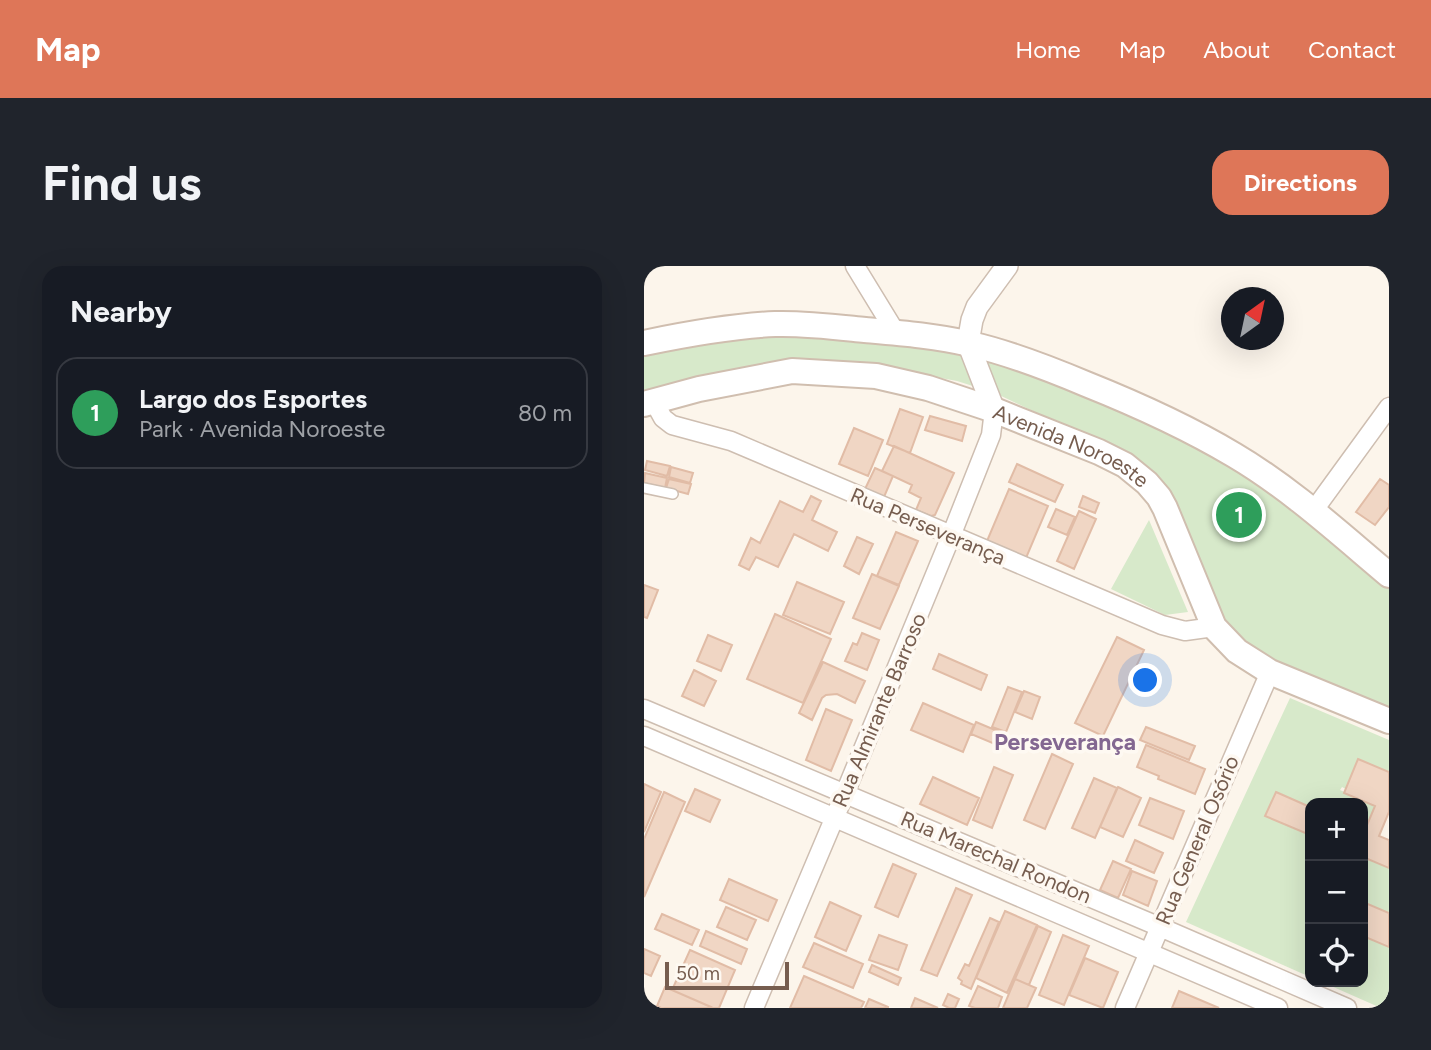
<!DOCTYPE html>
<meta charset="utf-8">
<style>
body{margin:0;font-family:Figtree,sans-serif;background:#20242c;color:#f1f3f6}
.controls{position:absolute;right:21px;bottom:21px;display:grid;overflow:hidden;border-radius:14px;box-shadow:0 7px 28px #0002}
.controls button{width:63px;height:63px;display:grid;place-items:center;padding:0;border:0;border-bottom:2px solid #363941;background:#171b24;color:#f1f3f6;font:35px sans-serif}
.compass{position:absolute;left:577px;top:21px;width:63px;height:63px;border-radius:50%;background:#171b24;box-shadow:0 7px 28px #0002;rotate:33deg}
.scale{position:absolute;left:21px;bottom:18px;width:124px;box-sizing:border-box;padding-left:7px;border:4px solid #765d4f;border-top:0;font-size:19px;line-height:24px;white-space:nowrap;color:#765d4f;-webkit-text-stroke:5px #fef9f2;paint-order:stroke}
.you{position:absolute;left:502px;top:415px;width:24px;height:24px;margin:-18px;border:5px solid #fff;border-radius:50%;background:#1a73e8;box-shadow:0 0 0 10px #1a73e833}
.badge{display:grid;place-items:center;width:46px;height:46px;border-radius:50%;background:#de7658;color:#fff;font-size:23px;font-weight:700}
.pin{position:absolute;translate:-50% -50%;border:4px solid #fff;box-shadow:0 2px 7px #0006}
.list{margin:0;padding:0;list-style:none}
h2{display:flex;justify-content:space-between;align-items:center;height:91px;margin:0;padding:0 28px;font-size:30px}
h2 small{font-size:23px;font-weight:400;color:#9ea1a6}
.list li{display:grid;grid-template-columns:46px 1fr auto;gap:21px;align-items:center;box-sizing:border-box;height:112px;margin:0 14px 14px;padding:0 14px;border:2px solid #363941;border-radius:21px}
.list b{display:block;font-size:26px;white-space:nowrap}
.list p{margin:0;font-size:23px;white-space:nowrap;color:#9ea1a6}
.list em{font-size:23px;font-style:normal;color:#9ea1a6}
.icon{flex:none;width:38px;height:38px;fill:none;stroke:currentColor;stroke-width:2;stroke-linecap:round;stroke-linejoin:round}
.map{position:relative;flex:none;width:745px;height:742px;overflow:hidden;border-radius:21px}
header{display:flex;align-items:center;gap:42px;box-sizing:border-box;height:98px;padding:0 35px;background:#de7658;color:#fff}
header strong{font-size:33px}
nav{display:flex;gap:38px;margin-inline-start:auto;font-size:24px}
.intro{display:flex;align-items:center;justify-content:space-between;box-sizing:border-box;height:168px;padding:0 42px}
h1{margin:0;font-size:49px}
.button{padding:18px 32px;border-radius:21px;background:#de7658;color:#fff;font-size:24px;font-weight:700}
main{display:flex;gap:42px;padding:0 42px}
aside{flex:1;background:#171b24;border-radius:21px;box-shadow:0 7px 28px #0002}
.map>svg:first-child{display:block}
.green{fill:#d7e9ca}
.building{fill:#f0d6c4;stroke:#e1bca6;stroke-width:2}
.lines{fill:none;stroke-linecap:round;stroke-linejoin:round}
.service-casing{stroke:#cebeb1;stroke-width:12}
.minor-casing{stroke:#cebeb1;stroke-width:21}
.tertiary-casing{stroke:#cebeb1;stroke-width:24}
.secondary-casing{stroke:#d0beaf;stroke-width:28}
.service{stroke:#fff;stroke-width:9}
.minor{stroke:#fff;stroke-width:18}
.tertiary{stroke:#fff;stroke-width:21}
.secondary{stroke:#fff;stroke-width:24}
.labels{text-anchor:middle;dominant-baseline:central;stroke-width:7;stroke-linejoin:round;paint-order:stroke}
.street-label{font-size:21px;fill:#765d4f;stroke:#fef9f2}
.neighbourhood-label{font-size:23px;font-weight:bold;fill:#836791;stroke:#fef9f2}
</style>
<header>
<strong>Map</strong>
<nav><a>Home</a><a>Map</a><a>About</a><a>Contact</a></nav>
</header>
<div class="intro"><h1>Find us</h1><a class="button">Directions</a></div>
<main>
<aside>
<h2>Nearby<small></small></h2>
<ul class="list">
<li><span class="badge" style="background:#2e9e5b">1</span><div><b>Largo dos Esportes</b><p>Park · Avenida Noroeste</p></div><em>80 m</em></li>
</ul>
</aside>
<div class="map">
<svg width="745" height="742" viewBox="0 0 745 742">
<rect width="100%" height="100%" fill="#fcf5eb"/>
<path class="green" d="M130,68L254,77L323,91L363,101L486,146L584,199L668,258L745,323V444L644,401L601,376L577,351L487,193L455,173L391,146L351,127L313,115L281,109L0,126V87L44,79Z
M505,254L544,346L521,349L467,323Z
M646,432L745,474V506L714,493L702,523L698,521L696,524L731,540L721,564L719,563V537H666V541L632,526L622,550L666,569V711L542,656Z
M719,591L745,602V742H737L678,716H719V670L744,680L719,669Z"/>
<path class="building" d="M256,143L279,151L266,187L243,178Z
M286,150L322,160L318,175L281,164Z
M210,162L239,174L224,210L195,198Z
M250,180L310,207L291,249L287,250L272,244L277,232L265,226L268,219L238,205Z
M3,195L26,200L23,210L1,204Z
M373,198L419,219L411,236L365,216Z
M27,201L49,207L46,217L25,211Z
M231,202L249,210L240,231L221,223Z
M1,207L23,212L21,222L0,217Z
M25,213L47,218L44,228L22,222Z
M736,213L745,219V241L731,259L712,246Z
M365,223L404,240L382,292L343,275Z
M167,230L177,235L168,254L193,266L184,285L150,268L134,301L112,291L105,304L95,299L107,272L116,277L136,235L159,246Z
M439,230L455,237L451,247L435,241Z
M412,243L431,251L423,269L404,261Z
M435,245L452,253L430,303L413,295Z
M252,266L274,275L255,319L233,310Z
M213,271L229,278L215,308L200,300Z
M228,308L255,320L236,363L209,352Z
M153,316L200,336L186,368L139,349Z
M0,319L14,324L3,352L0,351Z
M131,348L187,373L159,437L103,413Z
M218,367L235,374L223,404L201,395L209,377L213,379Z
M64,369L88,379L77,405L53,395Z
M473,371L500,384L459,470L431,457Z
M295,388L343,409L337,424L289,403Z
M179,396L221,415L211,437L193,428L182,429L178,432L168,454L155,447Z
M50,404L72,415L60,440L38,430Z
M364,421L378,426L362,466L348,461Z
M380,425L396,431L388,453L371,446Z
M279,437L330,459L319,486L267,464Z
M182,443L208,454L187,505L162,494Z
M332,456L363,469L358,481L327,468Z
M502,461L551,480L545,494L496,474Z
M502,479L561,503L551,528L514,513L515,510L493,501Z
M408,488L429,498L401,563L380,554Z
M714,493L745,506V546L735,570L745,574V602L719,591V563L721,564L731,540L700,527Z
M350,501L369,509L348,562L329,554Z
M289,511L335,532L323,559L276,538Z
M450,512L473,522L451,572L428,562Z
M0,518L17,526L0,566Z
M474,521L497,532L479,571L456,561Z
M51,523L76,534L66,556L41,545Z
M20,526L41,536L0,631V573Z
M632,526L666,541V569L621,550Z
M506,532L540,545L529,573L495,559Z
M491,574L519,587L510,607L482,595Z
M469,595L487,603L474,632L456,624Z
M249,598L272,608L254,651L231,641Z
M488,605L513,615L504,640L479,629Z
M85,613L133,634L124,655L76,634Z
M312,622L328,629L293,710L277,704Z
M186,636L217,650L202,685L171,671Z
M719,636L745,647V681L719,670Z
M82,641L112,654L103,674L73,661Z
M361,645L393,659L363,727L332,712Z
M18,648L55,664L48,679L11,663Z
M346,652L355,656L327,723L317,718L318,715L314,712L321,698L325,700Z
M394,660L407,666L385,719L371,713Z
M62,665L103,683L97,698L56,680Z
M235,669L263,679L254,704L225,694Z
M419,669L445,680L420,739L395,729Z
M170,677L219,698L209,722L159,701Z
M0,683L16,690L7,710L0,707Z
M46,684L91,704L75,742H69L28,724Z
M441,692L474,706L459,742L425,729Z
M228,699L257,712L254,719L225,706Z
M160,710L220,736L217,742H146Z
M371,713L392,722L383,742H359Z
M334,720L358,731L354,742H331L325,740Z
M21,721L67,741V742H17L13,740Z
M535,725L575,742H528Z
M304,728L315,733L311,742H305L299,739Z
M271,732L294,742H267Z
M225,733L244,741V742H221Z"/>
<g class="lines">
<defs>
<path id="service" d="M0,222L29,228"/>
<path id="minor" d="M211,0L252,67
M9,134L19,152L28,159L87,175L518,359L541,365L570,361
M670,244L745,141
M0,443L516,661L703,742
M0,470L634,742
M110,742L201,527L307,270L347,169L350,144
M481,742L626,406"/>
<path id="tertiary" d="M350,144L324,77L328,54L333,41L363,0"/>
<g id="secondary">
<path d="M0,77C43,68 87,60 131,58C161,57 192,61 221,64C255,67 293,70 326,78C366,87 404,102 442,118C492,138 543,161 590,189C646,222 695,267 745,309"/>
<path id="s1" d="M0,138L55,123L148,105L232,110L284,122L350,144L455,186L481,199L503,217L515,231L521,242L570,361L593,385L626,406L745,455"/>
</g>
</defs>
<use href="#service" class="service-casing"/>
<use href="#minor" class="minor-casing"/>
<use href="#tertiary" class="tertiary-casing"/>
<use href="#secondary" class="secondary-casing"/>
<use href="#service" class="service"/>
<use href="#minor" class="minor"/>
<use href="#tertiary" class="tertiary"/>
<use href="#secondary" class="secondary"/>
</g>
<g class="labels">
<g class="street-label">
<text stroke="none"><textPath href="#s1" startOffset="444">Avenida Noroeste</textPath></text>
<text transform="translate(284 260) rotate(23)">Rua Perseverança</text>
<text transform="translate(235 444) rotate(-67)">Rua Almirante Barroso</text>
<text transform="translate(553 574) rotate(-67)">Rua General Osório</text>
<text transform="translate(352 591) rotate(23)">Rua Marechal Rondon</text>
</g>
<g class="neighbourhood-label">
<text x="421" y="476">Perseverança</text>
</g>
</g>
</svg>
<div class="controls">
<button>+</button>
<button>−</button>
<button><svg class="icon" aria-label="locate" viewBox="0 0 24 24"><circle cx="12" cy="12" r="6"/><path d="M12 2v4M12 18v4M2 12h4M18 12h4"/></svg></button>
</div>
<svg class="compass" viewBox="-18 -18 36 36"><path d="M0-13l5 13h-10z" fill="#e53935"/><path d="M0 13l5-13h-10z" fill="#9ea1a6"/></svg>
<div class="scale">50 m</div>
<div class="you"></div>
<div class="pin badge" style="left:595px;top:249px;background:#2e9e5b">1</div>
</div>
</main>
